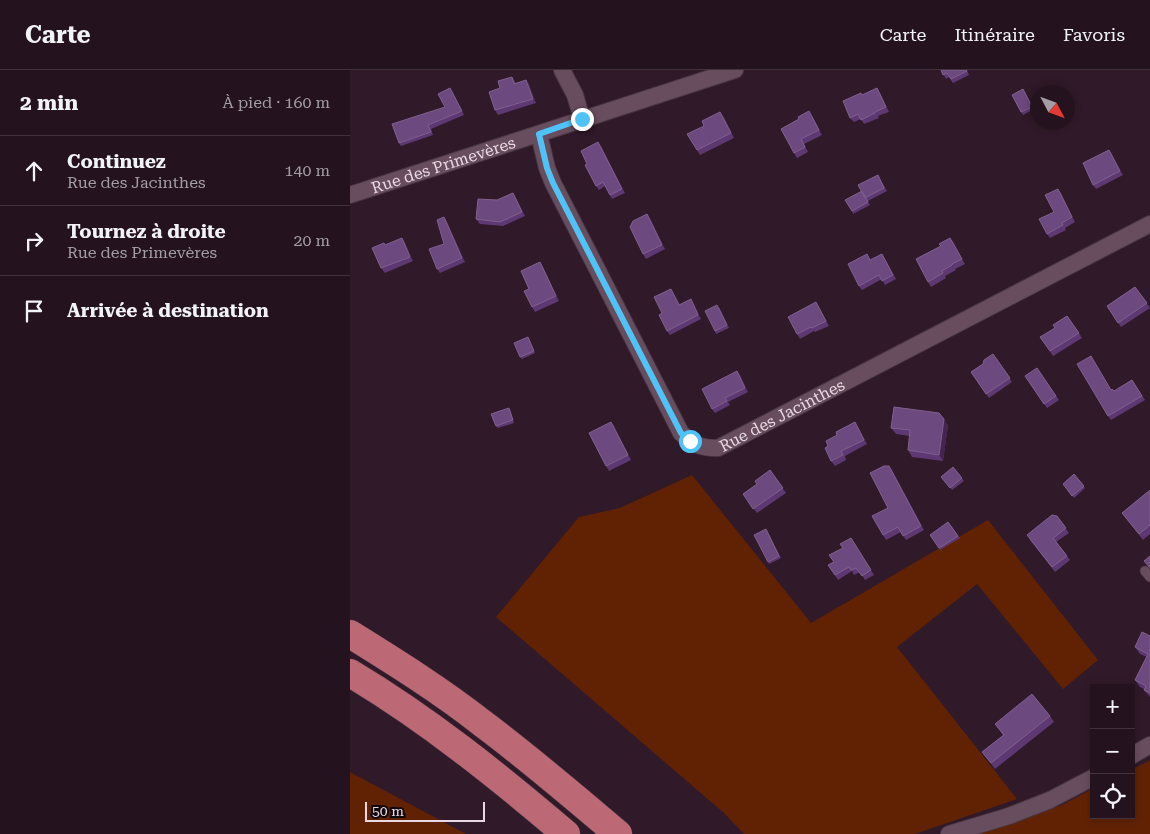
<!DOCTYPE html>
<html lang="fr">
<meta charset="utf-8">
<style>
body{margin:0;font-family:"Roboto Serif",serif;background:#30202b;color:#f1f3f6}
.controls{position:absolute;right:15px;bottom:15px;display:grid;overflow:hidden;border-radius:0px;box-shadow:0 2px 8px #0003}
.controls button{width:45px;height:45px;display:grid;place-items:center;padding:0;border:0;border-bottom:1px solid #41323c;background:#24131e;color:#f1f3f6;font:25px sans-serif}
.compass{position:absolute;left:680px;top:15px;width:45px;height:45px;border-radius:50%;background:#24131e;box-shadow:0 2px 8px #0003;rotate:131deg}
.scale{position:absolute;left:15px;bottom:12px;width:120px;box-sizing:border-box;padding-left:5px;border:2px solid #e8d8e2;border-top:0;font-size:14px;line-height:18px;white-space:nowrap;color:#e8d8e2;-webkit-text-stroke:4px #11080e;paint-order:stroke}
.stop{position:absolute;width:15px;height:15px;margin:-11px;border:4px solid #4fc3f7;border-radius:50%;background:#fff}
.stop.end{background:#4fc3f7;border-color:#fff;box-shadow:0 1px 5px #0008}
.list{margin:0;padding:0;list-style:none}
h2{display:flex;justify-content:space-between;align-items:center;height:65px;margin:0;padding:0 20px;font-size:21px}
h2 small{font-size:16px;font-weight:400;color:#a39ea4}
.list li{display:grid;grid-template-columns:32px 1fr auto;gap:15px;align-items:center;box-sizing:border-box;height:70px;padding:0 20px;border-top:1px solid #41323c}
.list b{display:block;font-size:19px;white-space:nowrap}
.list p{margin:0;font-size:16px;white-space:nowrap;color:#a39ea4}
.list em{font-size:16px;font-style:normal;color:#a39ea4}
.icon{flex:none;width:28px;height:28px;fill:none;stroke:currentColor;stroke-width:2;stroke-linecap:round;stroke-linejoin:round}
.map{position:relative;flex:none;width:800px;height:764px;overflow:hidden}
header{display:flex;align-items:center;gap:30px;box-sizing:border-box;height:70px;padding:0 25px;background:#24131e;border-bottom:1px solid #41323c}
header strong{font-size:24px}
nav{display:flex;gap:28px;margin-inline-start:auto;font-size:18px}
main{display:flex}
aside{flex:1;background:#24131e}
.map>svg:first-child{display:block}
.green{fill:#612204}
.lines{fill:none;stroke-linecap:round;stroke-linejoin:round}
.lane-casing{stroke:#493743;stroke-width:11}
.street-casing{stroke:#493743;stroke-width:18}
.highway-casing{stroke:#493743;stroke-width:29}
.lane{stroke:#684d5e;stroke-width:9}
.street{stroke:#684d5e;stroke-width:16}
.highway{stroke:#bd6975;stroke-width:28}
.wall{fill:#5d3873}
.shaded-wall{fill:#452450}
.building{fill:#6c497f;stroke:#80608f}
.route{stroke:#4fc3f7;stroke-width:6}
.labels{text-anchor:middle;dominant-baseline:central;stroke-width:4.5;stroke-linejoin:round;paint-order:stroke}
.street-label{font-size:16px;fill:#e8d8e2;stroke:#11080e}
</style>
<header>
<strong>Carte</strong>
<nav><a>Carte</a><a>Itinéraire</a><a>Favoris</a></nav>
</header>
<main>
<aside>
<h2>2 min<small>À pied · 160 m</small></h2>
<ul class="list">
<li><svg class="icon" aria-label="ahead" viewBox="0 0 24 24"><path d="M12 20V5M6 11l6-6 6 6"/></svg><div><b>Continuez</b><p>Rue des Jacinthes</p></div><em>140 m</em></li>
<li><svg class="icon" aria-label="right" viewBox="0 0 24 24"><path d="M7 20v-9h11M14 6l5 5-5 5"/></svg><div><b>Tournez à droite</b><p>Rue des Primevères</p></div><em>20 m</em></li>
<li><svg class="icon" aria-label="arrive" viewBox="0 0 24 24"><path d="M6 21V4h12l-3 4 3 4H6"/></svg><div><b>Arrivée à destination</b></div></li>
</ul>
</aside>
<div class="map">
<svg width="800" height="764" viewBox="0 0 800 764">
<rect width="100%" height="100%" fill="#301928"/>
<path class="green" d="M342,405L461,553L638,450L748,590L713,619L627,514L547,577L667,729L565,764H394L374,743L146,547L229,447L270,438Z
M800,690V764H619L681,746L712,735L744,718V745H781V700Z
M0,702L116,764H0Z"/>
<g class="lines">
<defs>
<path id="lane" d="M795,501L800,507"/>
<g id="street">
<path d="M212,0L225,25L232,49"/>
<path id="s1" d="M189,64L197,98L203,113L331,363C344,375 350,378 368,378L800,154"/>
<path id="s2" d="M0,125L385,0"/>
<path d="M781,686L800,675"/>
<path d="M599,764L659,746L700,730L744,707"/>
</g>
<path id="highway" d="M0,564C45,592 90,620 132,653C179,688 223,726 268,764
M0,603C77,649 148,706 216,764"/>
</defs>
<use href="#lane" class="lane-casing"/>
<use href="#street" class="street-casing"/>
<use href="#highway" class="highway-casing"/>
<use href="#lane" class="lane"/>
<use href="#street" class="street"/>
<use href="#highway" class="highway"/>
</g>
<path class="wall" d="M591,0H617L619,5L603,13L599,7L596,9Z
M162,7L166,13L176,10L179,14L186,33L148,45L145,40L150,18Z
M100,18L114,45L81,59L83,65L51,76L49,73L95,37Z
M527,18L530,23L539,42L528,46L529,48L514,54L511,49L504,52L500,48L512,25Z
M675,22L684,39L673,45L671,42Z
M462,46L472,65L454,74L458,82L447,88L444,83Z
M374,47L384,68L350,85L347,80Z
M251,76L275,123L262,129L255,116L249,120L246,116L237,94Z
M759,80L773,105L746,119L743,115Z
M528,105L537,121L518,131L517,130L520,135L503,144L502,141L512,121Z
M711,123L725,152L715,158L716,160L700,168L697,164L704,142Z
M166,128L175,146L153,156L130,154L126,149L147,130Z
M297,144L300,148L315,179L296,189L293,184Z
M97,152L115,192L90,203L87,199L94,174Z
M52,168L55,173L63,191L35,203L31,198L35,175Z
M600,168L615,194L605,199L606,200L595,206L596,208L581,217L578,212L591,176Z
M532,184L546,209L535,215L532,209L512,220L509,216Z
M190,192L193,197L209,231L185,242L182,237L179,219Z
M785,217L800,238L771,257L757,236Z
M324,224L330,235L344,234L351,249L320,265L317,261L312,243Z
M466,232L479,256L465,262L464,261L450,269L447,264Z
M369,237L379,258L366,264L365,261Z
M729,263L732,268L703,286L690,267Z
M178,267L185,283L172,289L170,287Z
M643,284L662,312L639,328L621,302L633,294Z
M687,298L709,330L697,338L675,306Z
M390,305L398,322L378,332L380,335L365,343L362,339Z
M782,310L795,330L761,350L758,346L761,320L764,321Z
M159,338L160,340L164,353L148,358L146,356Z
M261,352L264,356L281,390L259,401L256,396Z
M598,355L593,391L562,387L558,380L560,366L546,364L541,358Z
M508,357L517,374L495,386L496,390L485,396L481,391L478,376Z
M603,397L614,411L602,420L591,407Z
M420,400L436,423L407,443L393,424L407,414Z
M542,400L574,460L556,470L551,462L536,470L533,465L538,438Z
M724,404L735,418L724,428L713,414Z
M800,420V464L793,470L772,443Z
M707,446L719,463L706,472L720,490L705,502L680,470Z
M598,452L610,468L590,480L580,465Z
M416,459L431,488L419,494L418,492Z
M501,468L524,505L515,510L510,502L504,505L502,501L488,510L478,495L484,492L493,478Z
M800,566V627L794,620V619L790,617L785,610L797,587L790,584L785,577Z
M700,646L704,652L645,699L632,682L653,665L645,654Z"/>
<path class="shaded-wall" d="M176,10L179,14L186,33L183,29Z
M527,18L530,23L539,42L536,37Z
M370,42L374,47L384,68L381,63Z
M248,72L251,76L275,123L272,119Z
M759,80L762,84L773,105L770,101Z
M708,119L711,123L725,152L722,147Z
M163,123L166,128L175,146L172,142Z
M297,144L300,148L315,179L312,175Z
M94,147L97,152L115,192L112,188Z
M52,168L55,173L63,191L60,187Z
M600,168L604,172L615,194L612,189Z
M190,192L193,197L209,231L206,226Z
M341,229L344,234L351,249L348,245Z
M387,301L390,305L398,322L395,318Z
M594,349L598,355L593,391L589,385Z
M261,352L264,356L281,390L278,385Z
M505,352L508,357L517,374L514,370Z
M539,396L542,400L574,460L571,456Z"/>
<path class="building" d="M591,0H616L617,1L601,9L597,3L593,5Z
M162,7L164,14L176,10L183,29L145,40L139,22L150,18L148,11Z
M100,18L112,41L78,55L81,62L49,73L42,54L95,37L88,24Z
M527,18L536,37L525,42V43L511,50L508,44L500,48L493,31L511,23L512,25Z
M673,19L682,37L671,42L662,25Z
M459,41L469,60L451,69L455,77L444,83L431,59L449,49L448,47Z
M370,42L381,63L347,80L337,64L354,56L352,51Z
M248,72L272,119L260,125L253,112L246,116L235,95L237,94L231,81Z
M759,80L770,101L743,115L733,93Z
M528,105L534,118L515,128L508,115Z
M708,119L722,147L712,153L713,155L697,164L689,149L704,142L695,125Z
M512,121L518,132L502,141L495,130Z
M163,123L172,142L150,152L126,149L128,129L147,130Z
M297,144L312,175L293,184L280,157L283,151Z
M94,147L112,188L87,199L79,179L94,174L87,150Z
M52,168L60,187L31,198L22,178L34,173L35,175Z
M600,168L612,189L602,194V195L592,201L593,203L578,212L566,189L591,176L589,174Z
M517,184L520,190L532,184L543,205L532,211L529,205L509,216L498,194Z
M190,192L206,226L182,237L174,221L179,219L171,201Z
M785,217L797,233L768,253L757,236Z
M321,219L329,235L341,229L348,245L317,261L309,245L312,243L304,227Z
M466,232L476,251L462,258L461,257L447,264L438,247Z
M367,235L377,255L365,261L355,241Z
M717,246L729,263L700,281L690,267L705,258L703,255Z
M178,267L184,281L170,287L164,273Z
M643,284L660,308L636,324L621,302L633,294L634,290Z
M741,286L761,320L762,319L764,321L782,310L792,326L758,346L727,294Z
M687,298L706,326L694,334L675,306Z
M387,301L395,318L375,328L377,331L362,339L352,319Z
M544,337L589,343L594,349L589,385L558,380L560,360L541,358Z
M159,338L163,350L146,356L141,344Z
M261,352L278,385L256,396L239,363Z
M505,352L514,370L491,381L493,385L481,391L475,378L478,376L476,371L487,365L486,362Z
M534,396H539L571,456L553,466L548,457L533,465L522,446L538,438L520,403Z
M603,397L612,408L600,418L591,407Z
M420,400L433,418L403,439L393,424L407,414L405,411Z
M724,404L734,416L722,426L713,414Z
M800,420V455L789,464L772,443Z
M702,445L707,446L716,458L703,468L717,486L702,497L677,465Z
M598,452L608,466L589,478L580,465Z
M416,459L429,486L418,492L404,465Z
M501,468L521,500L512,506L506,498L501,500L499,497L485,505L478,495L484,492L479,485L493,478L490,474Z
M800,486V498L794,491Z
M792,562L800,566V623L794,620L796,616L785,610L798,584L785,577Z
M682,624L700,646L641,693L632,682L654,665L645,654Z"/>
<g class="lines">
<path class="route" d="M232,49L189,64L197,98L203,113L331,363L340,371"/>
</g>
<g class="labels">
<g class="street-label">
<text stroke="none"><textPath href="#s2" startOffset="98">Rue des Primevères</textPath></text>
<text stroke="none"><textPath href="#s1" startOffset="445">Rue des Jacinthes</textPath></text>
</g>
</g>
</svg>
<div class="controls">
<button>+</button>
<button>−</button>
<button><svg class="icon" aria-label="locate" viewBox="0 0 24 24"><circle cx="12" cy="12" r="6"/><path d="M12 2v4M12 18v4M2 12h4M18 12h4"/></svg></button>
</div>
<svg class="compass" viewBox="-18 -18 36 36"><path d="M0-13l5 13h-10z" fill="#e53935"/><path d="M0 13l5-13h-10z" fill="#a39ea4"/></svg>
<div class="scale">50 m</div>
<div class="stop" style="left:340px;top:371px"></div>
<div class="stop end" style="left:232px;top:49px"></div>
</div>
</main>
